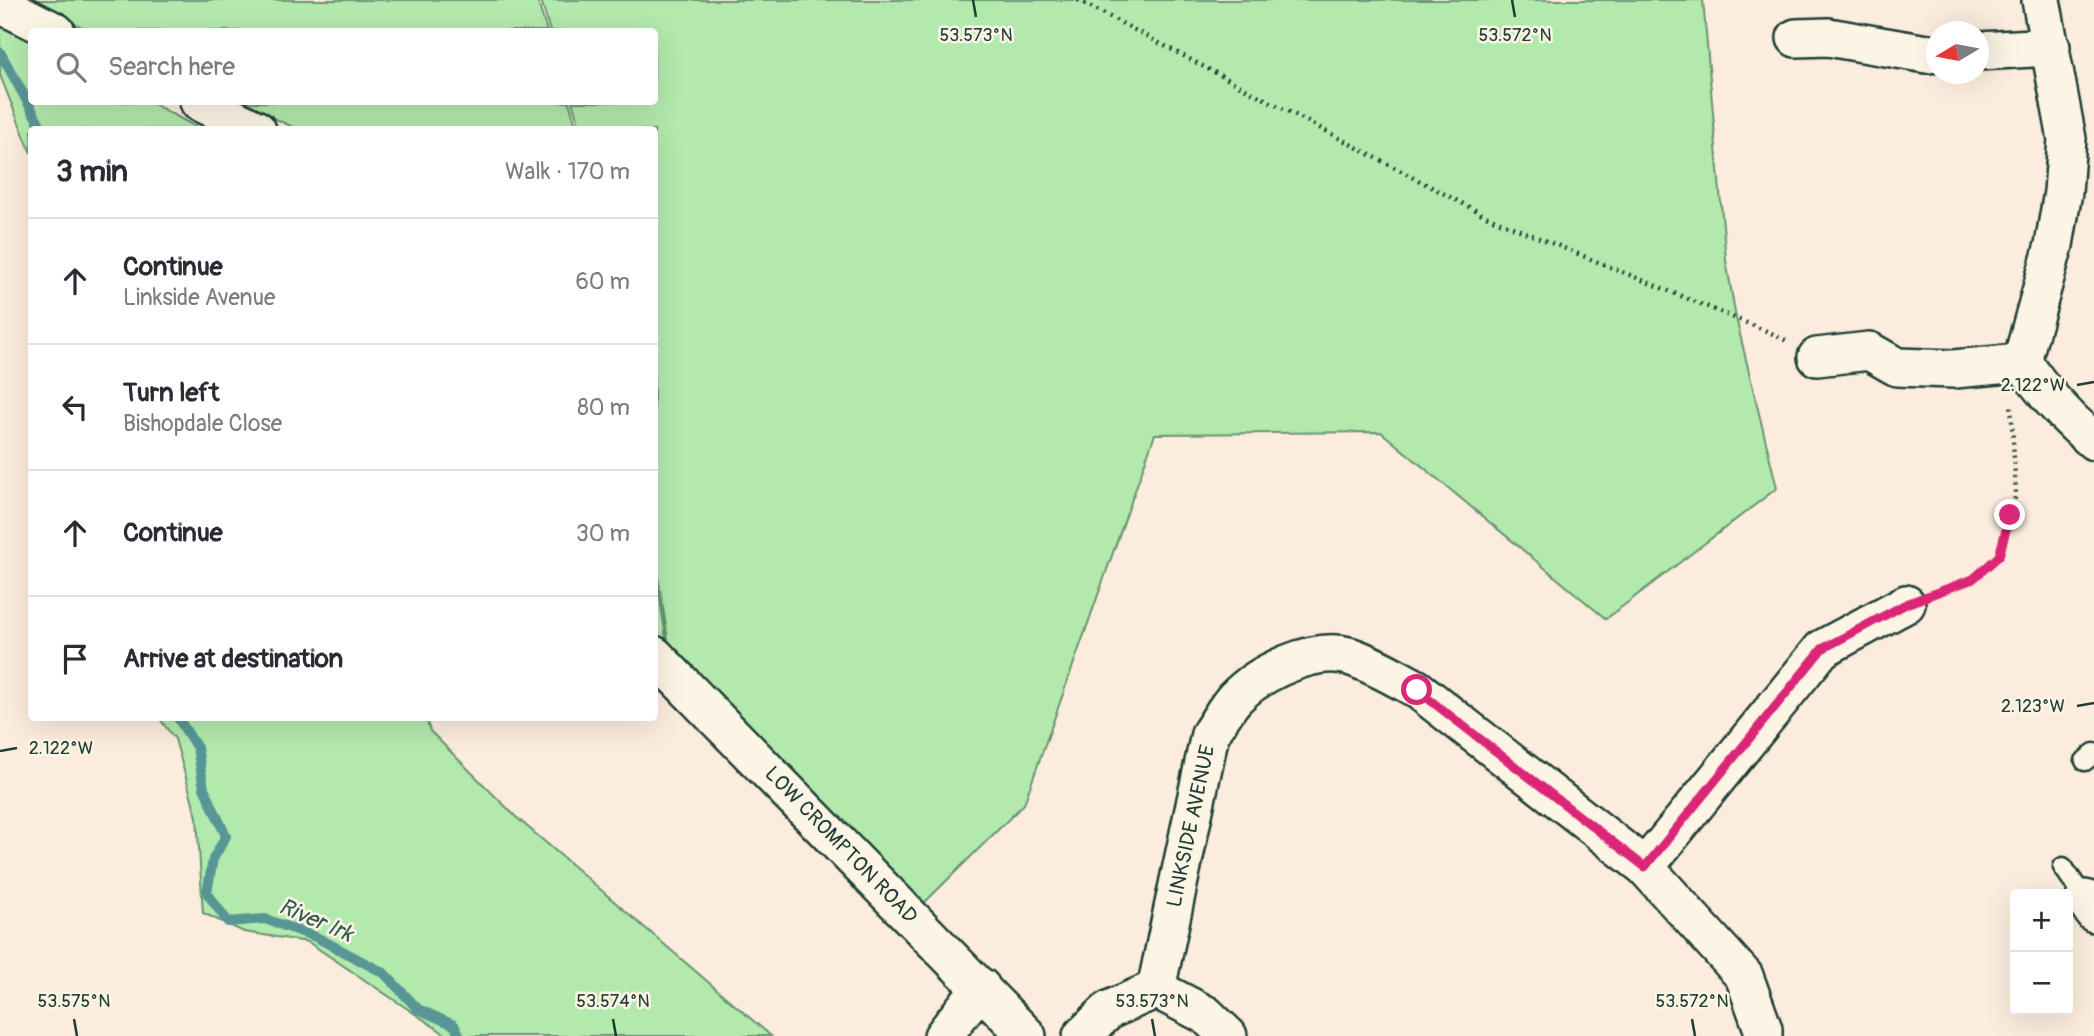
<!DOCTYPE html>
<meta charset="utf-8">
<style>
body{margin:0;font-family:Pangolin,sans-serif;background:#f2f2f3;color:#2b2b33}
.controls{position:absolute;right:21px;bottom:21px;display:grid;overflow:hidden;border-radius:7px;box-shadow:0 7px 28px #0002}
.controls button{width:63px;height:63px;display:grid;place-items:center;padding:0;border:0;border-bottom:2px solid #e1e1e2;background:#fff;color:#2b2b33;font:35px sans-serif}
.compass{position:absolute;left:1926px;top:21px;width:63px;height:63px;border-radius:50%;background:#fff;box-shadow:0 7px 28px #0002;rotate:260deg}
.stop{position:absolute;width:21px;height:21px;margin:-16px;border:5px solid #db2777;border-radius:50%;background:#fff}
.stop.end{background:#db2777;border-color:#fff;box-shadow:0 2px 7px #0008}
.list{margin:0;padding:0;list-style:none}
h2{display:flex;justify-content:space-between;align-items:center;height:91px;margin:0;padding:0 28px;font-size:30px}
h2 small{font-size:23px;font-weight:400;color:#7c7c81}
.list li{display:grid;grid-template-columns:46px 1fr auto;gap:21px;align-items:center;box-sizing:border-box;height:126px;padding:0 28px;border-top:2px solid #e1e1e2}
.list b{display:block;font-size:26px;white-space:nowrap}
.list p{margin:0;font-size:23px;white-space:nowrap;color:#7c7c81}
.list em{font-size:23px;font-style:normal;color:#7c7c81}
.icon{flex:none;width:38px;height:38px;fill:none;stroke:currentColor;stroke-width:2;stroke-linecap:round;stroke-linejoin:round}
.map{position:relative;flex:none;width:2094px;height:1036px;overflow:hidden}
.search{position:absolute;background:#fff;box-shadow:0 7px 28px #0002;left:28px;top:28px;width:630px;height:77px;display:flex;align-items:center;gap:18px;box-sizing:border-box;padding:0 24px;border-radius:7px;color:#7c7c81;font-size:26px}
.panel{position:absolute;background:#fff;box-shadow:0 7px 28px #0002;left:28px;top:126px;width:630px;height:595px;border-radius:7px}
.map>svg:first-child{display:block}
.green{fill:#b2e9ac;stroke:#689370;stroke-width:2}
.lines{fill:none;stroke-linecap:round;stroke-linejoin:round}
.stream{stroke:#599696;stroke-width:10}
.lane-casing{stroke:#1f3d34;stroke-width:23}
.street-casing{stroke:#1f3d34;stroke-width:42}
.path{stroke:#1f3d34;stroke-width:4.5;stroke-dasharray:2 5;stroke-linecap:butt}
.lane{stroke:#fcf5e5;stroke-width:18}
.street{stroke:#fcf5e5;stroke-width:37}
.route{stroke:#db2777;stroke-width:9}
.ticks{fill:none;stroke:#1f3d34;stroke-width:2.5}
.labels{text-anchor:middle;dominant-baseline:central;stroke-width:5;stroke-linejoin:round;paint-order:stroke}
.street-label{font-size:21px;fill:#1f3d34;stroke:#fcf5e5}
.water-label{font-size:23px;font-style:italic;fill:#325b55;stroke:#fcf5e5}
.ticks-label{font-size:18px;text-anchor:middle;fill:#1f3d34;stroke:#fcf5e5;stroke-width:5;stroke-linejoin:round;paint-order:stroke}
</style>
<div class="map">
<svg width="2094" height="1036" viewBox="0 0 2094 1036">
<rect width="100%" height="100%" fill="#fbecdd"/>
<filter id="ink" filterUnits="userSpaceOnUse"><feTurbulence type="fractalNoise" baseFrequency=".0143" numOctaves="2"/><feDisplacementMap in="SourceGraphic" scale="14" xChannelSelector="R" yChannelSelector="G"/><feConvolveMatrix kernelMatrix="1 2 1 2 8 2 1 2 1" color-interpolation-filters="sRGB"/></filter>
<g filter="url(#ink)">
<path class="green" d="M22,0H537L547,31H91Z
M541,0H1703L1726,260L1736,318L1777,488L1606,619L1381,432L1155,434L1024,804L915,912L669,646L654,551V130L581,129L572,102H654V32L550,31Z
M0,20L31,36L32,102H150L200,129L32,130L31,153L0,75Z
M239,102H569L577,129H297Z
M655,566L667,644L655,632Z
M159,718H426L430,731L516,817L771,1036H448L308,942L244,932L203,913L197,817L175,739Z"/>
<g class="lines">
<path class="stream" d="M0,52L43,130
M178,718L197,748L204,788L226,836L213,859L207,893L228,922L265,919L316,937L384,973L418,1009L454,1025L460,1036"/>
<defs>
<path id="lane" d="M2085,761L2094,753
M2063,867L2085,899"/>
<path id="street" d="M0,4L56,32
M1796,38L1828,37L1927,54L1937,53
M1979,51L2051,47
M199,102L257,130
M1817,357L1869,351L1897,367L1954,369L2009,364L2022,361
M2022,361L2054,245L2063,192L2067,139L2041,0
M2022,361C2043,392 2065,417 2094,441
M654,655L1027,1036
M1645,867L1822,649L1906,604
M2085,899L2094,913
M1156,989L1210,734C1218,723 1225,709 1235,698C1259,673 1313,646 1349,656C1373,664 1395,677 1417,689L1645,867L1744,976L1763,1029V1036
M1156,989L1206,1015L1228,1036
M943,1036L981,987
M1082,1036L1109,1010L1156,989"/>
</defs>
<use href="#lane" class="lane-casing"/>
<use href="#street" class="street-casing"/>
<path class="path" d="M1078,0L1488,217L1769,332L1789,342
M1936,593L1973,579L1999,556L2016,494L2011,404"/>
<use href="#lane" class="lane"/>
<use href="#street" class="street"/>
</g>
</g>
<g class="lines" filter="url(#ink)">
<path class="route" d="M1417,690L1645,867L1822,649L1906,604L1973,579L1999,556L2010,515"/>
</g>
<path class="ticks" d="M973,0L976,17M1512,0L1515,17M2077,385L2094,382M2077,706L2094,703M0,751L17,748M74,1019L77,1036M613,1019L616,1036M1152,1019L1155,1036M1692,1019L1695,1036"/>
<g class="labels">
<g class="street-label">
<text transform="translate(1191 826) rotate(-78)">LINKSIDE AVENUE</text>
<text transform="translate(841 845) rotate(46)">LOW CROMPTON ROAD</text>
</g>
<g class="water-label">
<text transform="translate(316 920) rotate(23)">River Irk</text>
</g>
</g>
<g class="ticks-label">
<text x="976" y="41">53.573°N</text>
<text x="1515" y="41">53.572°N</text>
<text x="2033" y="391">2.122°W</text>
<text x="2033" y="712">2.123°W</text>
<text x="61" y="754">2.122°W</text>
<text x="74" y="1007">53.575°N</text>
<text x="613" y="1007">53.574°N</text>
<text x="1152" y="1007">53.573°N</text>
<text x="1692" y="1007">53.572°N</text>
</g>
</svg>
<div class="controls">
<button>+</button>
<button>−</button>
</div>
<svg class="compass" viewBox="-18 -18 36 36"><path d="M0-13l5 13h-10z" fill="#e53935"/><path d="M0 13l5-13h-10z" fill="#7c7c81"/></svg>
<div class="stop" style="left:1417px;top:690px"></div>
<div class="stop end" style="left:2010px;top:515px"></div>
<div class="search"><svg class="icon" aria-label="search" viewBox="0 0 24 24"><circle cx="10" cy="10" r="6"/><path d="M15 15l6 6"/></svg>Search here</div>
<section class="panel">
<h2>3 min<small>Walk · 170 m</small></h2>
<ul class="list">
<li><svg class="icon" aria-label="ahead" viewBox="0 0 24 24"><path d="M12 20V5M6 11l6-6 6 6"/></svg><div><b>Continue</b><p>Linkside Avenue</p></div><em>60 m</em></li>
<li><svg class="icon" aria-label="left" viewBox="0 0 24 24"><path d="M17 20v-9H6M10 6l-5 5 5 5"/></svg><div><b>Turn left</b><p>Bishopdale Close</p></div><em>80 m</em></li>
<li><svg class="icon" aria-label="ahead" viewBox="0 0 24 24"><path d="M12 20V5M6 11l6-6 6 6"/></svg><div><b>Continue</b></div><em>30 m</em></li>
<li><svg class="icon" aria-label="arrive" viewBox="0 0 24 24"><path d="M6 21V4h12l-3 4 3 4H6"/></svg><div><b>Arrive at destination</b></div></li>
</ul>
</section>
</div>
